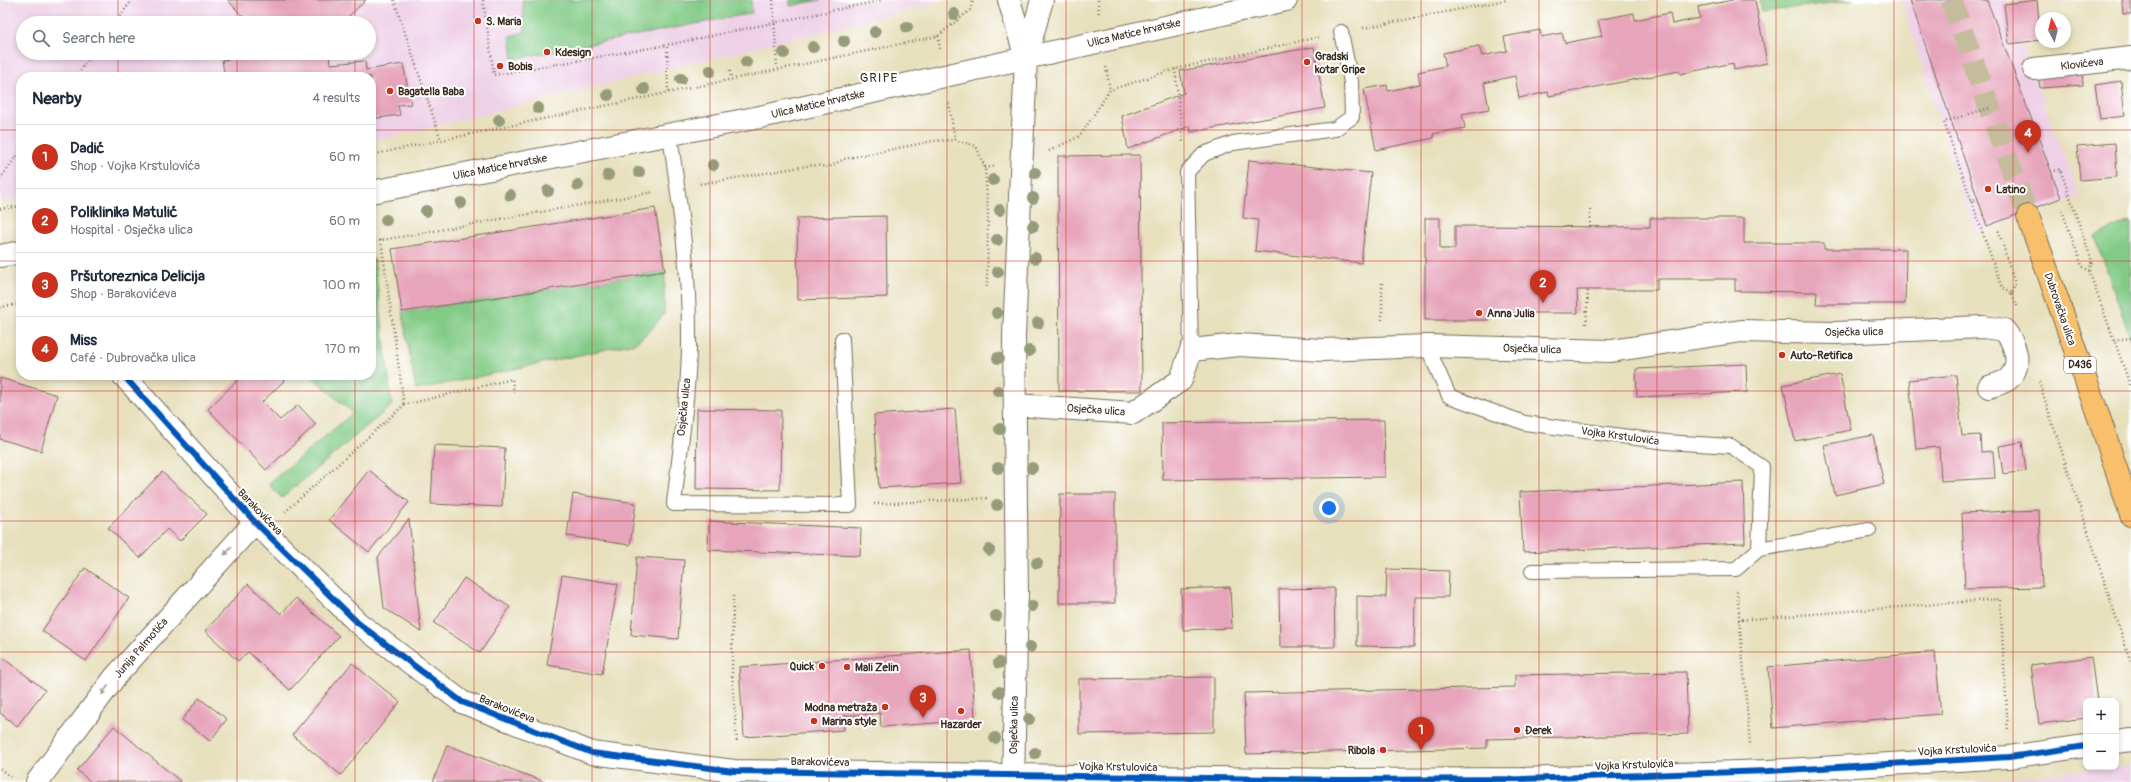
<!DOCTYPE html>
<meta charset="utf-8">
<style>
body{margin:0;font-family:Pangolin,sans-serif;background:#f2f2f3;color:#1f2937}
.controls{position:absolute;right:12px;bottom:12px;display:grid;overflow:hidden;border-radius:8px;box-shadow:0 2px 6px #0003}
.controls button{width:36px;height:36px;display:grid;place-items:center;padding:0;border:0;border-bottom:1px solid #e0e1e3;background:#fff;color:#1f2937;font:20px sans-serif}
.compass{position:absolute;left:2035px;top:12px;width:36px;height:36px;border-radius:50%;background:#fff;box-shadow:0 2px 6px #0003;rotate:353deg}
.you{position:absolute;left:1329px;top:508px;width:14px;height:14px;margin:-10px;border:3px solid #fff;border-radius:50%;background:#1a73e8;box-shadow:0 0 0 6px #1a73e833}
.badge{display:grid;place-items:center;width:26px;height:26px;border-radius:50%;background:#c8321e;color:#fff;font-size:13px;font-weight:700}
.pin{position:absolute;translate:-50% -33px;filter:drop-shadow(0 1px 2px #0008)}
.pin::after{content:'';position:absolute;top:21px;width:14px;height:12px;background:inherit;clip-path:polygon(0 0,100% 0,50% 100%)}
.list{margin:0;padding:0;list-style:none}
h2{display:flex;justify-content:space-between;align-items:center;height:52px;margin:0;padding:0 16px;font-size:17px}
h2 small{font-size:13px;font-weight:400;color:#747a83}
.list li{display:grid;grid-template-columns:26px 1fr auto;gap:12px;align-items:center;box-sizing:border-box;height:64px;padding:0 16px;border-top:1px solid #e0e1e3}
.list b{display:block;font-size:15px;white-space:nowrap}
.list p{margin:0;font-size:13px;white-space:nowrap;color:#747a83}
.list em{font-size:13px;font-style:normal;color:#747a83}
.icon{flex:none;width:22px;height:22px;fill:none;stroke:currentColor;stroke-width:2;stroke-linecap:round;stroke-linejoin:round}
.map{position:relative;flex:none;width:2131px;height:782px;overflow:hidden}
.search{position:absolute;background:#fff;box-shadow:0 2px 6px #0003;left:16px;top:16px;width:360px;height:44px;display:flex;align-items:center;gap:10px;box-sizing:border-box;padding:0 14px;border-radius:22px;color:#747a83;font-size:15px}
.panel{position:absolute;background:#fff;box-shadow:0 2px 6px #0003;left:16px;top:72px;width:360px;height:308px;border-radius:16px}
.map>svg:first-child{display:block}
.built{fill:#eed0e7;fill-rule:evenodd}
.green{fill:#82cb87;stroke:#5e7a52}
.building{fill:#e7a5bc}
.lines{fill:none;stroke-linecap:round;stroke-linejoin:round}
.primary-tunnel{stroke:#c5bc9d;stroke-width:22;stroke-dasharray:22 11;stroke-linecap:butt}
.service-casing{stroke:#776a56;stroke-width:16}
.minor-casing{stroke:#776a56;stroke-width:24}
.tertiary-casing{stroke:#776a56;stroke-width:24}
.primary-casing{stroke:#776a56;stroke-width:24}
.path{stroke:#776a56;stroke-width:2.5;stroke-dasharray:1 3;stroke-linecap:butt}
.service{stroke:#fff;stroke-width:14}
.minor{stroke:#fff;stroke-width:22}
.tertiary{stroke:#fff;stroke-width:22}
.primary{stroke:#f8bf6c;stroke-width:22}
.cycleway-casing{stroke:#fff;stroke-width:8}
.cycleway{stroke:#0057b8;stroke-width:6}
.tree{fill:#969b7a}
.oneway{fill:#a79f9a}
.grid{fill:none;stroke:#c8321e;stroke-width:1;stroke-opacity:0.55}
.poi-dot{fill:#c8321e;stroke:#fff;stroke-width:1.5}
.labels{text-anchor:middle;dominant-baseline:central;stroke-width:4;stroke-linejoin:round;paint-order:stroke}
.shield{fill:#fff;stroke:#766a62;stroke-width:1}
.shield-label{font-size:10px;font-weight:bold;fill:#3b2a1e}
.poi-label{font-size:11px;font-weight:bold;fill:#3b2a1e;stroke:#fff;text-anchor:start}
.street-label{font-size:11px;fill:#3b2a1e;stroke:#fff}
.quarter-label{font-size:13px;letter-spacing:1px;fill:#3b2a1e;stroke:#fff}
</style>
<div class="map">
<svg width="2131" height="782" viewBox="0 0 2131 782">
<rect width="100%" height="100%" fill="#fff"/>
<filter id="ink" filterUnits="userSpaceOnUse"><feTurbulence type="fractalNoise" baseFrequency=".025" numOctaves="2"/><feDisplacementMap in="SourceGraphic" scale="8" xChannelSelector="R" yChannelSelector="G"/><feConvolveMatrix kernelMatrix="1 2 1 2 8 2 1 2 1" color-interpolation-filters="sRGB"/></filter>
<filter id="wash" filterUnits="userSpaceOnUse"><feTurbulence type="fractalNoise" baseFrequency=".012" numOctaves="4" result="noise"/><feDisplacementMap in="SourceGraphic" scale="16" xChannelSelector="R" yChannelSelector="G"/><feGaussianBlur stdDeviation="0.9" result="paint"/><feColorMatrix in="noise" values="0 0 0 0 0 0 0 0 0 0 0 0 0 0 0 0 0 1.4 0 .05"/><feComposite in="paint" operator="in"/></filter>
<g filter="url(#wash)">
<rect width="100%" height="100%" fill="#e7e0bd"/>
<path class="built" d="M0,0H934L933,4L371,142V77H21V199L0,202ZM23,23H369V53H23Z
M1902,0H2005L2080,197L1974,234Z
M2131,766V782H1965Z"/>
<path class="green" d="M522,0H751L752,13L513,59L510,36L525,32Z
M790,0H820L790,6Z
M1760,0H1853L1762,12Z
M2131,221V340L2095,236Z
M374,259L392,405L282,498L268,484L353,413L310,375H371V322L373,321L371,260Z
M665,271L664,314L649,332L635,343L416,390L402,312Z"/>
<g id="blocks">
<path class="building" d="M228,0H366L348,17L339,23H254L241,15Z
M1732,0H1755L1767,63L1734,70L1733,63L1680,74L1679,71L1549,96L1548,92L1519,98L1515,76L1484,83L1489,109L1462,114L1465,128L1433,134L1434,138L1376,150L1364,89L1387,85L1388,91L1420,84L1418,72L1446,66L1443,53L1479,46L1482,56L1507,51L1504,37L1540,30L1541,37L1562,33L1565,43L1602,36L1598,20L1634,13L1635,20L1670,13L1672,24L1700,18L1698,7Z
M1910,0H1987L2061,198L1987,226Z
M2037,0L2041,40L2009,44L2004,4Z
M2122,0H2131V14H2123Z
M1314,47L1325,108L1191,132L1190,126L1128,149L1122,116L1184,93L1180,71Z
M272,54L283,58L329,54L330,64L365,61L366,70L403,64L411,104L398,105L400,115L371,119V77H225L222,60Z
M2082,69L2083,85L2040,88L2038,72Z
M2121,81L2125,116L2100,119L2095,85Z
M2115,143L2117,177L2080,180L2077,146Z
M1140,155L1142,391H1059L1058,156Z
M1249,160L1371,173L1361,263L1255,251L1258,220L1243,218Z
M655,208L665,271L402,312L392,249Z
M886,216L887,297L798,300L797,218Z
M1425,218H1440V249H1455V226L1650,227V218H1744V243H1824V249H1906L1905,304H1816L1817,292L1735,291V279H1657V290H1577L1578,313H1488V320H1425Z
M1746,364L1747,392L1637,397L1636,369Z
M1840,374L1851,430L1795,441L1783,385Z
M180,375H191L186,380Z
M243,375H278L284,381L262,402L280,420L298,405L316,424L266,470L208,409Z
M1956,375L1962,436L1980,435L1981,452L1993,451L1995,478L1941,481L1939,447L1916,449L1909,380Z
M0,378L57,395L41,451L0,439Z
M697,409L781,410L780,490L696,489Z
M955,409L961,483L879,488L874,415Z
M1384,420L1385,477L1163,480L1162,423Z
M1873,435L1884,484L1835,495L1824,445Z
M2022,442L2026,471L2003,474L1999,446Z
M434,445L505,448L502,507L431,504Z
M369,470L409,502L369,552L329,520Z
M162,472L207,514L180,541L167,529L140,558L108,528Z
M1743,482L1745,543L1523,552L1520,492Z
M573,494L636,503L630,545L567,536Z
M1060,494H1115V603H1059Z
M2039,510L2042,587L1965,589L1962,513Z
M409,519L421,632L384,608L378,557Z
M709,521L861,528L860,556L708,550Z
M637,557L684,560L678,639L631,635Z
M85,568L129,598L86,661L42,631Z
M1387,569L1449,571L1448,597H1415L1414,647L1357,646V596L1386,597Z
M562,575L618,584L602,674L547,665Z
M464,578L510,607L480,653L434,623Z
M248,584L281,614L296,598L339,636L290,690L248,652L238,661L205,631Z
M1230,587L1232,628L1183,630L1181,589Z
M1334,588L1335,647H1280L1279,589Z
M971,650L975,720L881,727L880,713L843,716L844,730L744,737L739,667Z
M1935,652L1941,714L1773,728L1768,667Z
M2091,657L2097,701H2086V718L2039,724L2031,665Z
M3,658L45,690L17,726L0,713V662Z
M352,663L400,702L341,775L292,735Z
M1686,672L1688,734L1487,739V748L1246,754L1244,693L1515,687V675Z
M1214,677V732L1079,734V679Z
M199,698L227,719L210,741L182,720Z
M114,726L181,782H91L77,770Z
M447,745L545,782H433Z"/>
</g>
</g>
<g filter="url(#ink)">
<use href="#blocks" fill-opacity="0" stroke="#776a56" stroke-width="1"/>
<g class="lines">
<path class="primary-tunnel" d="M1951,0L2028,216"/>
<defs>
<path id="service" d="M670,135C679,200 689,265 689,331C690,389 680,447 674,504L850,505L842,339
M1427,346L1449,396L1525,423L1666,442L1731,446L1762,467L1759,549L1869,530
M1191,350L1187,172L1204,154L1233,143L1335,129L1352,117L1351,82L1341,32
M1532,571L1736,569L1759,549"/>
<path id="minor" d="M1009,0L1026,58
M2034,69L2131,58
M123,375L255,522L358,623L462,702L592,753L734,771L1341,780L1521,779L1769,771L2009,757L2086,746
M1015,405L1133,413L1181,380L1191,350L1239,345L1322,350L1427,346L1611,351L1741,331L1835,333L1984,327L2004,330C2015,343 2024,367 2007,380C2002,383 1995,385 1989,387
M2116,742L2131,740
M37,782L115,677L255,522
M1013,782L1017,593L1014,336L1026,58L1042,0"/>
<path id="tertiary" d="M371,192L760,117L1286,0
M0,256L21,252"/>
<path id="primary" d="M2028,216L2104,432L2131,515"/>
</defs>
<use href="#service" class="service-casing"/>
<use href="#minor" class="minor-casing"/>
<use href="#tertiary" class="tertiary-casing"/>
<use href="#primary" class="primary-casing"/>
<path class="path" d="M394,0L441,140
M483,0L494,75L667,45
M773,0L777,68
M1098,0L1099,15
M115,23L132,0
M1363,28L1507,0
M938,36L940,49
M1106,67L1110,90
M1175,69L1183,142
M730,71L731,78
M75,77L93,53
M668,92L667,45L883,0
M949,103L955,140
M1989,108L1944,122L2002,288L2012,294L2015,284L1998,229
M1049,151L1080,136L1110,90L1175,69L1319,37
M371,155L938,36L970,10L973,0
M985,168L995,166
M2051,172L2060,169L2092,261L2089,271L2082,266L2061,208
M0,179L21,150
M700,184L812,165L829,167L844,159L933,141L955,140L976,146L985,168L988,212L987,287
M1970,201L1978,198
M0,209L21,206
M1590,227V209
M381,240L404,405
M371,242L654,192
M2089,271L2131,387
M2012,294L2017,306
M0,307L21,304
M1382,320V280
M1586,324L1588,291
M2114,340L2131,338
M2039,382L2131,663
M874,504L989,498
M285,512L404,405L512,379L514,393
M1737,591L1750,744
M733,596L732,672L737,743
M1738,620L2000,599L2008,730
M0,769L11,777"/>
<use href="#service" class="service"/>
<use href="#minor" class="minor"/>
<use href="#tertiary" class="tertiary"/>
<use href="#primary" class="primary"/>
<defs>
<path id="cycleway" d="M123,375L255,522L358,623L462,702L592,753L734,771L1341,780L1521,779L1769,771L2009,757L2086,746"/>
</defs>
<use href="#cycleway" class="cycleway-casing"/>
<use href="#cycleway" class="cycleway"/>
</g>
<g class="tree">
<circle cx="954" cy="14" r="6"/>
<circle cx="907" cy="27" r="6"/>
<circle cx="875" cy="32" r="6"/>
<circle cx="844" cy="41" r="6"/>
<circle cx="813" cy="47" r="6"/>
<circle cx="784" cy="53" r="6"/>
<circle cx="746" cy="62" r="6"/>
<circle cx="710" cy="71" r="6"/>
<circle cx="681" cy="79" r="6"/>
<circle cx="644" cy="89" r="6"/>
<circle cx="608" cy="95" r="6"/>
<circle cx="538" cy="108" r="6"/>
<circle cx="499" cy="120" r="6"/>
<circle cx="713" cy="165" r="6"/>
<circle cx="639" cy="172" r="6"/>
<circle cx="1035" cy="173" r="6"/>
<circle cx="608" cy="175" r="6"/>
<circle cx="993" cy="180" r="6"/>
<circle cx="578" cy="185" r="6"/>
<circle cx="548" cy="191" r="6"/>
<circle cx="510" cy="195" r="6"/>
<circle cx="1033" cy="198" r="6"/>
<circle cx="461" cy="203" r="6"/>
<circle cx="1000" cy="210" r="6"/>
<circle cx="426" cy="211" r="6"/>
<circle cx="386" cy="220" r="6"/>
<circle cx="1033" cy="226" r="6"/>
<circle cx="997" cy="240" r="6"/>
<circle cx="1035" cy="258" r="6"/>
<circle cx="998" cy="272" r="6"/>
<circle cx="997" cy="313" r="6"/>
<circle cx="1038" cy="323" r="6"/>
<circle cx="1029" cy="351" r="6"/>
<circle cx="998" cy="358" r="6"/>
<circle cx="998" cy="391" r="6"/>
<circle cx="1000" cy="429" r="6"/>
<circle cx="998" cy="468" r="6"/>
<circle cx="1032" cy="468" r="6"/>
<circle cx="997" cy="505" r="6"/>
<circle cx="989" cy="550" r="6"/>
<circle cx="1037" cy="563" r="6"/>
<circle cx="1032" cy="606" r="6"/>
<circle cx="996" cy="616" r="6"/>
<circle cx="1030" cy="647" r="6"/>
<circle cx="999" cy="663" r="6"/>
<circle cx="999" cy="692" r="6"/>
<circle cx="1029" cy="719" r="6"/>
<circle cx="995" cy="738" r="6"/>
<circle cx="1035" cy="753" r="6"/>
</g>
<defs><path id="oneway-solid" d="M-6-.8H1V-3.2L6.5 0L1 3.2V.8H-6Z"/></defs>
<g class="oneway">
<use href="#oneway-solid" transform="translate(228 551) rotate(133)"/>
<use href="#oneway-solid" transform="translate(105 690) rotate(127)"/>
</g>
</g>
<path class="grid" d="M118,0V23M237,0V23M355,0V23M474,0V782M592,0V782M710,0V782M829,0V782M947,0V782M1066,0V782M1184,0V782M1302,0V782M1421,0V782M1539,0V782M1657,0V782M1776,0V782M1894,0V782M2013,0V782M118,53V77M237,53V77M355,53V77M0,130H21M371,130H2131M0,261H21M371,261H2131M118,375V782M237,375V782M355,375V782M0,391H2131M0,521H2131M0,652H2131"/>
<g class="poi-dot">
<circle cx="478" cy="21" r="4"/>
<circle cx="547" cy="52" r="4"/>
<circle cx="1307" cy="62" r="4"/>
<circle cx="500" cy="66" r="4"/>
<circle cx="390" cy="91" r="4"/>
<circle cx="1988" cy="189" r="4"/>
<circle cx="1479" cy="313" r="4"/>
<circle cx="1782" cy="355" r="4"/>
<circle cx="822" cy="666" r="4"/>
<circle cx="847" cy="667" r="4"/>
<circle cx="885" cy="707" r="4"/>
<circle cx="961" cy="711" r="4"/>
<circle cx="814" cy="721" r="4"/>
<circle cx="1517" cy="730" r="4"/>
<circle cx="1383" cy="750" r="4"/>
</g>
<g class="labels">
<rect class="shield" x="2064" y="357" width="32" height="16" rx="3"/>
<g class="shield-label">
<text x="2080" y="365">D436</text>
</g>
<g class="poi-label">
<text x="486" y="21">S. Maria</text>
<text x="555" y="52">Kdesign</text>
<text x="1315" y="56">Gradski<tspan x="1315" dy="13">kotar Gripe</tspan></text>
<text x="508" y="66">Bobis</text>
<text x="398" y="91">Bagatella Baba</text>
<text x="1996" y="189">Latino</text>
<text x="1487" y="313">Anna Julia</text>
<text x="1790" y="355">Auto-Retifica</text>
<text x="814" y="666" text-anchor="end">Quick</text>
<text x="855" y="667">Mali Zelin</text>
<text x="877" y="707" text-anchor="end">Modna metraža</text>
<text x="822" y="721">Marina style</text>
<text x="961" y="724" text-anchor="middle">Hazarder</text>
<text x="1525" y="730">Đerek</text>
<text x="1375" y="750" text-anchor="end">Ribola</text>
</g>
<g class="street-label">
<text transform="translate(1134 33) rotate(-13)">Ulica Matice hrvatske</text>
<text transform="translate(2082 64) rotate(-7)">Klovićeva</text>
<text transform="translate(818 104) rotate(-13)">Ulica Matice hrvatske</text>
<text transform="translate(500 167) rotate(-11)">Ulica Matice hrvatske</text>
<text transform="translate(2060 309) rotate(71)">Dubrovačka ulica</text>
<text transform="translate(1854 332) rotate(-1)">Osječka ulica</text>
<text transform="translate(1532 349) rotate(2)">Osječka ulica</text>
<text transform="translate(684 407) rotate(-84)">Osječka ulica</text>
<text transform="translate(1096 410) rotate(4)">Osječka ulica</text>
<text transform="translate(1620 436) rotate(8)">Vojka Krstulovića</text>
<text transform="translate(260 512) rotate(46)">Barakovićeva</text>
<text transform="translate(141 648) rotate(-49)">Junija Palmotića</text>
<text transform="translate(507 709) rotate(22)">Barakovićeva</text>
<text transform="translate(1014 725) rotate(-89)">Osječka ulica</text>
<text transform="translate(1957 750) rotate(-3)">Vojka Krstulovića</text>
<text transform="translate(820 762) rotate(1)">Barakovićeva</text>
<text transform="translate(1634 765) rotate(-2)">Vojka Krstulovića</text>
<text transform="translate(1118 767) rotate(1)">Vojka Krstulovića</text>
</g>
<g class="quarter-label">
<text x="879" y="78">GRIPE</text>
</g>
</g>
</svg>
<div class="controls">
<button>+</button>
<button>−</button>
</div>
<svg class="compass" viewBox="-18 -18 36 36"><path d="M0-13l5 13h-10z" fill="#e53935"/><path d="M0 13l5-13h-10z" fill="#747a83"/></svg>
<div class="you"></div>
<div class="pin badge" style="left:1421px;top:750px">1</div>
<div class="pin badge" style="left:1543px;top:303px">2</div>
<div class="pin badge" style="left:923px;top:718px">3</div>
<div class="pin badge" style="left:2028px;top:153px">4</div>
<div class="search"><svg class="icon" aria-label="search" viewBox="0 0 24 24"><circle cx="10" cy="10" r="6"/><path d="M15 15l6 6"/></svg>Search here</div>
<section class="panel">
<h2>Nearby<small>4 results</small></h2>
<ul class="list">
<li><span class="badge">1</span><div><b>Dadić</b><p>Shop · Vojka Krstulovića</p></div><em>60 m</em></li>
<li><span class="badge">2</span><div><b>Poliklinika Matulić</b><p>Hospital · Osječka ulica</p></div><em>60 m</em></li>
<li><span class="badge">3</span><div><b>Pršutoreznica Delicija</b><p>Shop · Barakovićeva</p></div><em>100 m</em></li>
<li><span class="badge">4</span><div><b>Miss</b><p>Café · Dubrovačka ulica</p></div><em>170 m</em></li>
</ul>
</section>
</div>
